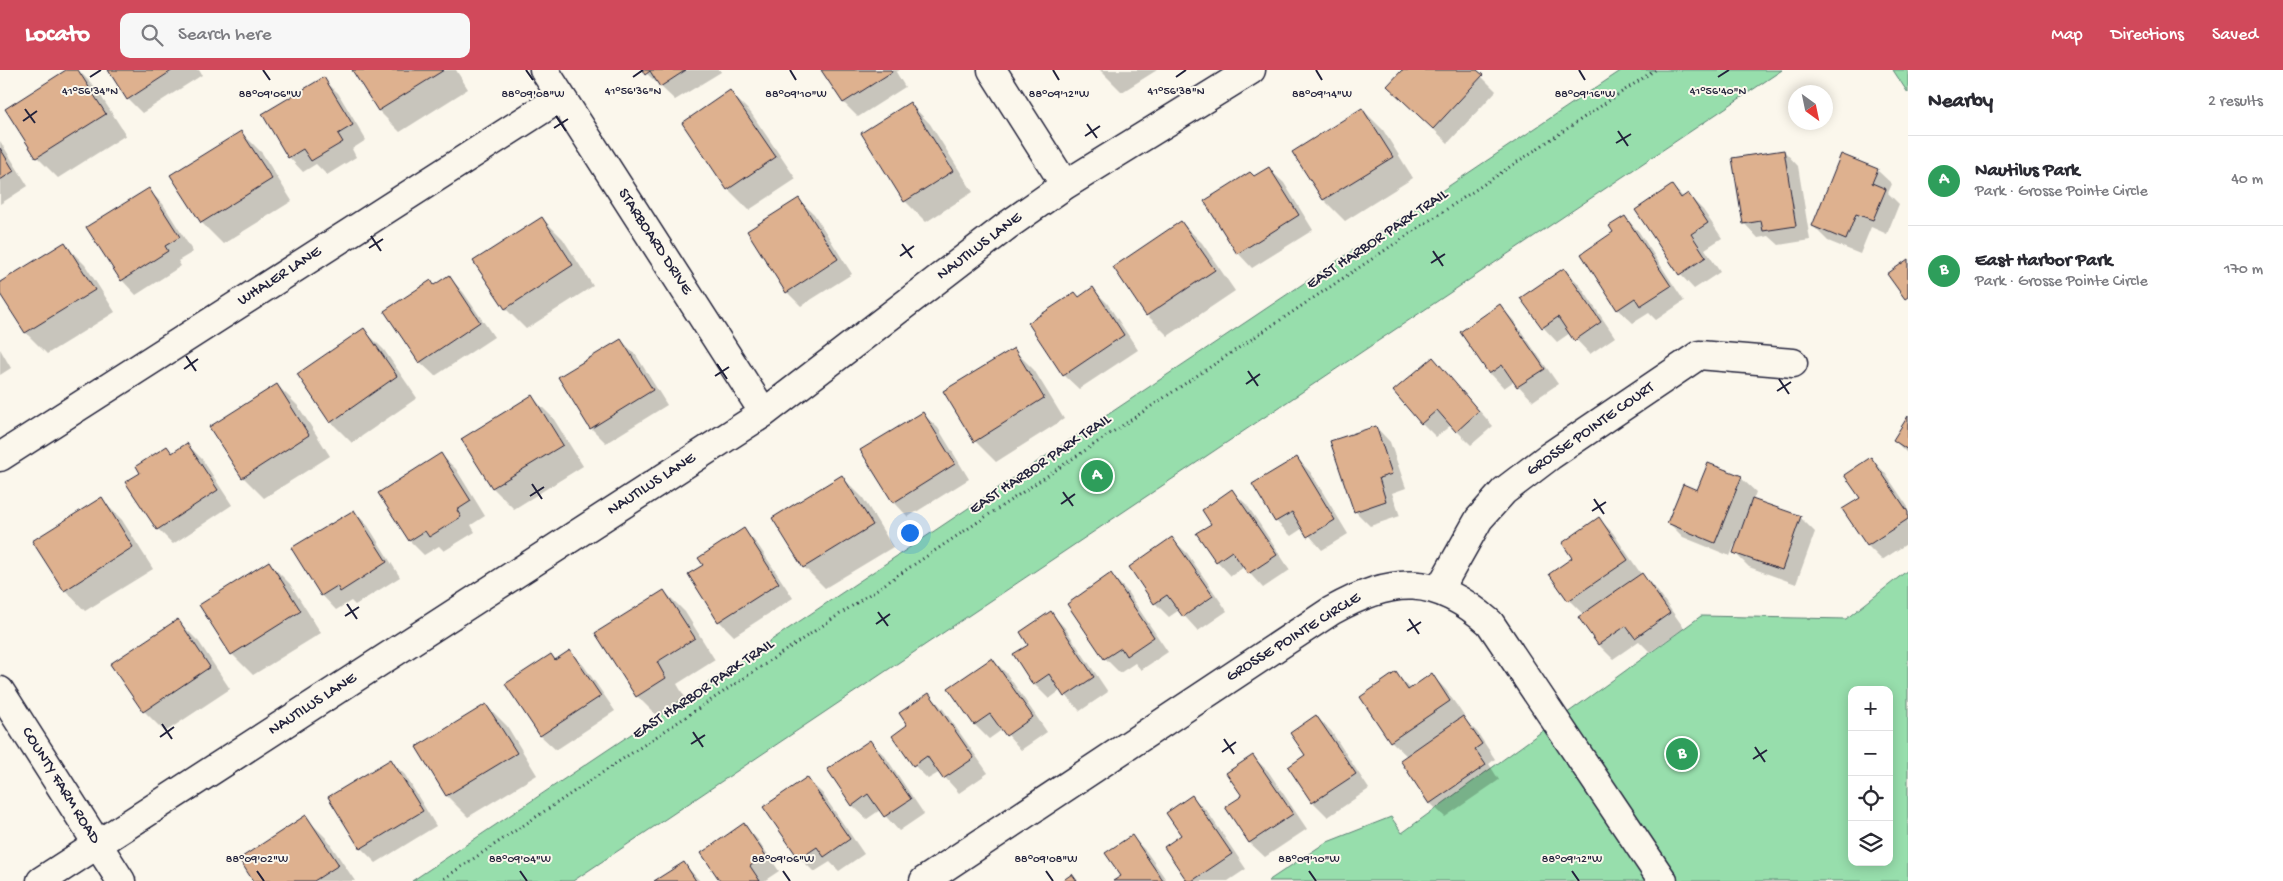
<!DOCTYPE html>
<meta charset="utf-8">
<style>
body{margin:0;font-family:"Gochi Hand",sans-serif;background:#f7f7f7;color:#2b2b33}
.controls{position:absolute;right:15px;bottom:15px;display:grid;overflow:hidden;border-radius:10px;box-shadow:0 2px 12px #0003}
.controls button{width:45px;height:45px;display:grid;place-items:center;padding:0;border:0;border-bottom:1px solid #e1e1e2;background:#fff;color:#2b2b33;font:25px sans-serif}
.compass{position:absolute;left:1788px;top:15px;width:45px;height:45px;border-radius:50%;background:#fff;box-shadow:0 2px 12px #0003;rotate:147deg}
.you{position:absolute;left:909px;top:462px;width:18px;height:18px;margin:-12px;border:4px solid #fff;border-radius:50%;background:#1a73e8;box-shadow:0 0 0 8px #1a73e833}
.badge{display:grid;place-items:center;width:32px;height:32px;border-radius:50%;background:#d1495b;color:#fff;font-size:16px;font-weight:700}
.pin{position:absolute;translate:-50% -50%;border:2px solid #fff;box-shadow:0 1px 5px #0006}
.list{margin:0;padding:0;list-style:none}
h2{display:flex;justify-content:space-between;align-items:center;height:65px;margin:0;padding:0 20px;font-size:21px}
h2 small{font-size:16px;font-weight:400;color:#7c7c81}
.list li{display:grid;grid-template-columns:32px 1fr auto;gap:15px;align-items:center;box-sizing:border-box;height:90px;padding:0 20px;border-top:1px solid #e1e1e2}
.list b{display:block;font-size:19px;white-space:nowrap}
.list p{margin:0;font-size:16px;white-space:nowrap;color:#7c7c81}
.list em{font-size:16px;font-style:normal;color:#7c7c81}
.icon{flex:none;width:28px;height:28px;fill:none;stroke:currentColor;stroke-width:2;stroke-linecap:round;stroke-linejoin:round}
.map{position:relative;flex:none;width:1908px;height:811px;overflow:hidden}
header{display:flex;align-items:center;gap:30px;box-sizing:border-box;height:70px;padding:0 25px;background:#d1495b;color:#fff}
header strong{font-size:24px}
nav{display:flex;gap:28px;margin-inline-start:auto;font-size:18px}
.search{width:350px;height:45px;background:#f7f7f7;display:flex;align-items:center;gap:12px;box-sizing:border-box;padding:0 18px;border-radius:10px;color:#7c7c81;font-size:19px}
main{display:flex}
aside{flex:1;background:#fff}
.map>svg:first-child{display:block}
.green{fill:#97deac;stroke:#5c8074;fill-rule:evenodd}
.shadow{fill:#0003}
.building{fill:#deb18f;stroke:#22223b}
.lines{fill:none;stroke-linecap:round;stroke-linejoin:round}
.minor-casing{stroke:#22223b;stroke-width:31}
.secondary-casing{stroke:#22223b;stroke-width:31}
.path{stroke:#22223b;stroke-width:3;stroke-dasharray:1 4;stroke-linecap:butt}
.minor{stroke:#fbf7ec;stroke-width:28}
.secondary{stroke:#fbf7ec;stroke-width:28}
.ticks{fill:none;stroke:#22223b;stroke-width:2}
.labels{text-anchor:middle;dominant-baseline:central;stroke-width:4;stroke-linejoin:round;paint-order:stroke}
.street-label{font-size:16px;fill:#22223b;stroke:#fbf7ec}
.ticks-label{font-size:12px;text-anchor:middle;fill:#22223b;stroke:#fbf7ec;stroke-width:4;stroke-linejoin:round;paint-order:stroke}
</style>
<header>
<strong>Locato</strong>
<div class="search"><svg class="icon" aria-label="search" viewBox="0 0 24 24"><circle cx="10" cy="10" r="6"/><path d="M15 15l6 6"/></svg>Search here</div>
<nav><a>Map</a><a>Directions</a><a>Saved</a></nav>
</header>
<main>
<div class="map">
<svg width="1908" height="811" viewBox="0 0 1908 811">
<rect width="100%" height="100%" fill="#fbf7ec"/>
<filter id="ink" filterUnits="userSpaceOnUse"><feTurbulence type="fractalNoise" baseFrequency=".02" numOctaves="2"/><feDisplacementMap in="SourceGraphic" scale="10" xChannelSelector="R" yChannelSelector="G"/><feConvolveMatrix kernelMatrix="1 2 1 2 8 2 1 2 1" color-interpolation-filters="sRGB"/></filter>
<g filter="url(#ink)">
<path class="green" d="M1622,0H1782L573,811H412Z
M1893,0H1908V23Z
M1908,500V811H1268L1325,773L1391,747L1402,763L1701,546L1846,549ZM1852,620H1889V792H1852Z"/>
<path class="shadow" d="M68,0H78L95,17L126,65L58,108L37,87Z
M109,0H199L202,5L142,43L128,29Z
M354,0H456L468,19L400,62L379,41Z
M643,0H720L721,2L675,30Z
M823,0H900L896,2L905,17L858,47L844,33Z
M1100,0H1157L1122,22Z
M1404,0H1475L1496,21L1448,73L1403,30Z
M323,9L338,23L366,70L352,79L356,87L327,105L316,94L303,102L289,87Z
M730,22L751,43L796,109L749,140L728,119Z
M910,33L930,54L973,122L926,152L905,131Z
M1362,39L1383,60L1413,108L1345,151L1324,130L1294,82Z
M241,62L262,83L292,131L223,174L202,153L172,105Z
M0,71L28,116L0,134Z
M1784,81L1798,96L1810,170L1779,175L1769,166L1758,168L1744,153Z
M1269,99L1284,113L1313,160L1252,198L1238,183L1255,107Z
M1877,100L1892,114L1888,123L1899,134L1887,164L1871,157L1860,184L1828,171L1813,156Z
M1672,116L1684,128L1688,125L1703,140L1722,168L1705,179L1720,202L1694,219L1680,204Z
M148,120L163,134L193,182L178,191L181,196L136,225L122,210Z
M799,130L814,144L852,204L801,236L787,222Z
M1625,147L1639,162L1684,231L1656,250L1649,243L1633,253L1618,239L1615,163Z
M542,148L563,169L593,216L526,259L505,238Z
M1181,152L1202,173L1235,221L1168,266L1147,245L1115,197Z
M64,174L85,195L115,242L47,284L26,263L0,221V213Z
M1564,199L1579,214L1615,267L1590,284L1570,263L1557,272L1543,257Z
M449,207L463,222L494,267L435,306L420,292L431,211L435,216Z
M1093,219L1107,233L1138,280L1079,319L1064,305L1080,228Z
M1500,236L1514,251L1558,314L1533,331L1514,311L1504,318L1490,303Z
M363,259L384,280L417,328L352,373L331,352Z
M621,270L636,285L667,335L606,373L591,358L560,307Z
M0,279L11,298L0,305Z
M1013,279L1034,300L1064,349L996,392L975,371Z
M1433,289L1493,356L1471,375L1451,355L1436,367L1422,353Z
M277,315L298,336L330,386L264,428L243,407Z
M532,327L553,348L583,396L514,439L493,418L463,370Z
M923,344L938,358L969,409L908,447L894,432Z
M1908,348V384L1894,370Z
M1376,357L1390,372L1406,418L1392,423L1400,446L1370,456L1355,441Z
M187,374L202,389L232,435L173,474L158,459L127,413L142,403L167,377L173,384Z
M441,385L456,399L485,446L471,455L475,462L444,481L439,476L424,485L410,471Z
M1297,388L1311,403L1348,464L1322,480L1303,458L1291,466L1276,451L1254,414Z
M1871,388L1885,403L1908,437V473L1882,490L1868,476L1844,440L1861,428Z
M842,407L863,428L893,477L825,518L804,497Z
M1741,408L1756,422L1753,430L1800,447L1815,462L1796,514L1749,497L1734,482L1737,475L1735,474L1730,486L1683,467L1669,453L1698,422Z
M1232,421L1247,435L1290,500L1263,518L1244,497L1231,506L1217,491L1213,454Z
M101,429L122,450L153,499L85,541L65,520Z
M354,441L368,456L400,507L355,535L351,531L336,540L322,525Z
M1599,449L1613,463L1641,504L1656,519L1684,558L1650,582L1639,571L1613,589L1599,575L1580,547L1583,544L1569,530L1551,504L1574,488Z
M744,460L758,475L793,528L734,566L719,551Z
M1172,469L1187,483L1227,541L1198,561L1179,540L1169,547L1155,533Z
M269,493L290,514L321,563L253,605L232,584L201,535Z
M1111,505L1126,520L1168,582L1141,600L1135,593L1120,603L1105,588L1068,534Z
M664,521L685,542L715,590L677,614L686,629L658,647L637,626Z
M1051,543L1065,558L1108,622L1080,641L1061,620L1049,629L1034,614L1015,585L1030,575Z
M178,551L199,572L230,619L165,662L144,641Z
M570,581L584,596L615,641L556,680L541,666L507,614L551,585L556,591Z
M992,589L1007,604L1047,662L1021,680L1003,659L989,669L974,654Z
M1396,604L1411,619L1432,605L1446,620L1464,646L1462,647L1477,662L1495,689L1489,694L1499,710L1445,747L1430,733L1407,686L1391,671Z
M929,624L943,639L988,703L959,723L940,702L928,709L914,695L909,655Z
M486,635L507,656L537,705L468,747L447,726L418,677Z
M1316,646L1331,661L1369,719L1328,747L1313,732L1290,697L1306,686Z
M870,672L885,686L924,744L899,761L880,740L867,749L852,735Z
M1253,687L1268,701L1307,759L1265,787L1250,773L1227,737L1244,726Z
M391,691L405,705L436,756L376,793L361,778L330,727Z
M807,709L822,723L864,784L839,801L830,792L814,802L800,788Z
M1192,727L1207,741L1246,799L1228,811H1188L1182,766Z
M305,747L326,768L355,811H255Z
M744,755L758,770L779,801L764,811H721Z
M1132,767L1146,781L1167,811H1115L1122,806Z
M684,794L700,811H656Z"/>
<path class="building" d="M66,0H78L106,44L36,88L5,39Z
M108,0H173L127,30Z
M352,0H444L378,41Z
M642,0H686L660,17L650,1L645,5Z
M821,0H891L892,2L843,33Z
M1402,0H1477L1483,5L1433,59L1387,16Z
M324,7L353,55L338,64L343,72L311,91L303,79L288,88L262,44Z
M730,20L776,87L727,120L682,53Z
M910,32L953,101L904,132L861,63Z
M1362,38L1393,87L1323,130L1292,82Z
M241,61L272,109L201,153L170,105Z
M0,78L14,101L0,110Z
M1784,80L1796,156L1763,161L1761,151L1743,154L1732,88Z
M1841,84L1878,99L1872,113L1886,119L1873,150L1856,144L1846,170L1812,156Z
M1269,97L1299,145L1237,184L1204,131L1250,102L1254,106Z
M1672,115L1681,128L1688,123L1708,153L1691,164L1706,187L1679,205L1635,140Z
M149,118L180,167L165,176L168,181L121,211L86,157Z
M799,128L838,189L786,223L747,161Z
M1625,146L1671,216L1640,236L1635,228L1617,240L1581,184L1613,162L1609,156Z
M542,147L573,195L505,239L473,191Z
M1181,151L1215,200L1146,246L1113,197Z
M65,172L95,220L25,263L0,224V212Z
M1908,189V227L1905,229L1887,204Z
M1564,198L1601,252L1574,271L1558,247L1542,258L1520,228Z
M449,205L480,252L419,293L384,241L431,210L434,215Z
M1093,217L1124,265L1063,306L1028,253L1075,222L1079,227Z
M1500,234L1545,299L1517,317L1502,295L1489,304L1460,262Z
M364,258L397,306L330,353L297,304Z
M621,269L653,320L590,359L558,307Z
M1014,278L1044,328L974,372L943,321Z
M1433,287L1479,341L1456,362L1437,340L1421,354L1393,321Z
M277,314L309,365L242,408L209,357Z
M532,325L563,375L492,418L461,369Z
M923,342L955,394L893,433L860,380Z
M1908,346V380L1893,370Z
M1376,356L1392,404L1379,408L1386,431L1354,442L1330,371Z
M187,373L218,420L157,460L125,412L140,403L136,396L167,376L172,383Z
M441,383L471,431L457,440L461,447L429,467L425,461L409,471L378,423Z
M1297,387L1335,450L1307,467L1292,442L1275,452L1252,414Z
M1871,387L1908,442V449L1867,476L1842,439L1860,428L1844,405Z
M1708,393L1742,406L1715,473L1667,453L1683,414L1697,420Z
M842,405L873,455L803,498L772,448Z
M1232,419L1277,485L1248,504L1232,481L1216,492L1196,463L1211,454L1202,440Z
M102,427L133,477L64,521L32,471Z
M1752,429L1801,446L1782,500L1733,483Z
M354,440L387,492L340,522L337,516L321,526L291,478Z
M1599,447L1628,490L1568,531L1549,504L1572,488L1562,473Z
M744,458L779,513L718,552L688,504L703,495L698,488Z
M1172,467L1213,526L1183,547L1167,525L1154,534L1129,497Z
M269,491L301,541L231,585L199,535Z
M1111,503L1154,567L1126,586L1121,578L1104,589L1067,534Z
M1642,503L1670,543L1635,568L1626,556L1598,575L1578,547Z
M664,520L695,568L657,592L666,608L636,627L595,563Z
M1051,541L1094,607L1064,627L1049,604L1033,615L1013,584L1028,575L1020,562Z
M178,549L210,597L143,642L110,594Z
M570,580L601,626L540,666L505,614L551,584L555,590Z
M992,588L1033,647L1006,666L990,644L974,655L948,618Z
M1396,602L1408,620L1432,603L1450,631L1390,672L1360,627Z
M929,623L974,688L943,709L927,686L913,696L892,666L907,655L899,643Z
M486,634L517,683L446,726L416,677Z
M1316,645L1356,704L1312,733L1288,697L1305,685L1290,663Z
M1463,646L1482,674L1475,679L1486,695L1429,734L1400,690Z
M870,670L911,729L884,747L868,724L852,736L827,699Z
M1253,685L1293,744L1249,773L1225,737L1242,726L1226,703Z
M391,689L423,741L360,779L328,727Z
M807,707L850,769L824,787L817,777L799,789L763,737Z
M1192,725L1232,784L1192,811H1187L1164,777L1181,765L1166,743Z
M306,745L339,795L314,811H253L239,789Z
M744,753L766,786L750,796L760,811H720L701,783Z
M1132,765L1163,811H1113L1121,806L1105,783Z
M684,792L696,811H654Z
M1072,804L1077,811H1062Z"/>
<g class="lines">
<defs>
<path id="minor" d="M544,0L764,343
M992,0L1065,115
M0,387L560,28
M1439,520L1479,449L1504,421L1550,386L1699,285L1793,293
M41,811L764,343L1008,155L1065,115L1251,0
M924,811L1331,541C1393,506 1435,504 1490,553L1663,811"/>
<path id="secondary" d="M0,621L121,811"/>
</defs>
<use href="#minor" class="minor-casing"/>
<use href="#secondary" class="secondary-casing"/>
<path class="path" d="M440,811L1655,0"/>
<use href="#minor" class="minor"/>
<use href="#secondary" class="secondary"/>
</g>
</g>
<path class="ticks" d="M263,0L270,10M526,0L533,10M790,0L796,10M1053,0L1059,10M1316,0L1322,10M1579,0L1585,10M90,7L101,0M633,7L643,0M1176,7L1186,0M1718,7L1729,0M25,39L35,53M556,46L566,61M23,51L37,41M1087,54L1097,68M554,58L568,49M1618,61L1628,76M1085,66L1100,56M1616,73L1631,64M371,166L381,181M902,174L912,188M369,178L383,169M1433,181L1443,196M900,186L914,176M1431,193L1445,184M186,286L196,301M717,294L727,309M184,299L198,289M1248,301L1258,316M715,306L729,297M1779,309L1789,324M1246,314L1260,304M1777,321L1791,312M532,414L542,429M1063,422L1073,436M530,426L544,417M1594,429L1604,444M1061,434L1075,424M1592,441L1606,432M347,534L357,549M878,542L888,556M345,546L359,537M1409,549L1419,564M876,554L890,544M1407,561L1421,552M162,654L172,669M693,662L703,677M160,667L174,657M1224,669L1234,684M691,674L705,665M1755,677L1765,692M1222,682L1236,672M1753,689L1767,680M257,801L264,811M520,801L527,811M783,801L790,811M1046,801L1053,811M1309,801L1316,811M1572,801L1579,811"/>
<g class="labels">
<g class="street-label">
<text transform="translate(1378 170) rotate(-34)">EAST HARBOR PARK TRAIL</text>
<text transform="translate(654 172) rotate(57)">STARBOARD DRIVE</text>
<text transform="translate(980 177) rotate(-37)">NAUTILUS LANE</text>
<text transform="translate(280 207) rotate(-33)">WHALER LANE</text>
<text transform="translate(1591 360) rotate(-35)">GROSSE POINTE COURT</text>
<text transform="translate(1041 395) rotate(-34)">EAST HARBOR PARK TRAIL</text>
<text transform="translate(652 415) rotate(-33)">NAUTILUS LANE</text>
<text transform="translate(1294 568) rotate(-32)">GROSSE POINTE CIRCLE</text>
<text transform="translate(704 620) rotate(-34)">EAST HARBOR PARK TRAIL</text>
<text transform="translate(313 635) rotate(-33)">NAUTILUS LANE</text>
<text transform="translate(60 716) rotate(58)">COUNTY FARM ROAD</text>
</g>
</g>
<g class="ticks-label">
<text x="1176" y="24">41°56'38"N</text>
<text x="90" y="24">41°56'34"N</text>
<text x="633" y="24">41°56'36"N</text>
<text x="1718" y="24">41°56'40"N</text>
<text x="270" y="27">88°09'06"W</text>
<text x="533" y="27">88°09'08"W</text>
<text x="796" y="27">88°09'10"W</text>
<text x="1059" y="27">88°09'12"W</text>
<text x="1585" y="27">88°09'16"W</text>
<text x="1322" y="27">88°09'14"W</text>
<text x="257" y="792">88°09'02"W</text>
<text x="520" y="792">88°09'04"W</text>
<text x="783" y="792">88°09'06"W</text>
<text x="1046" y="792">88°09'08"W</text>
<text x="1309" y="792">88°09'10"W</text>
<text x="1572" y="792">88°09'12"W</text>
</g>
</svg>
<div class="controls">
<button>+</button>
<button>−</button>
<button><svg class="icon" aria-label="locate" viewBox="0 0 24 24"><circle cx="12" cy="12" r="6"/><path d="M12 2v4M12 18v4M2 12h4M18 12h4"/></svg></button>
<button><svg class="icon" aria-label="layers" viewBox="0 0 24 24"><path d="M12 4l9 5-9 5-9-5zM3 14l9 5 9-5"/></svg></button>
</div>
<svg class="compass" viewBox="-18 -18 36 36"><path d="M0-13l5 13h-10z" fill="#e53935"/><path d="M0 13l5-13h-10z" fill="#7c7c81"/></svg>
<div class="you"></div>
<div class="pin badge" style="left:1097px;top:406px;background:#2e9e5b">A</div>
<div class="pin badge" style="left:1682px;top:684px;background:#2e9e5b">B</div>
</div>
<aside>
<h2>Nearby<small>2 results</small></h2>
<ul class="list">
<li><span class="badge" style="background:#2e9e5b">A</span><div><b>Nautilus Park</b><p>Park · Grosse Pointe Circle</p></div><em>40 m</em></li>
<li><span class="badge" style="background:#2e9e5b">B</span><div><b>East Harbor Park</b><p>Park · Grosse Pointe Circle</p></div><em>170 m</em></li>
</ul>
</aside>
</main>
